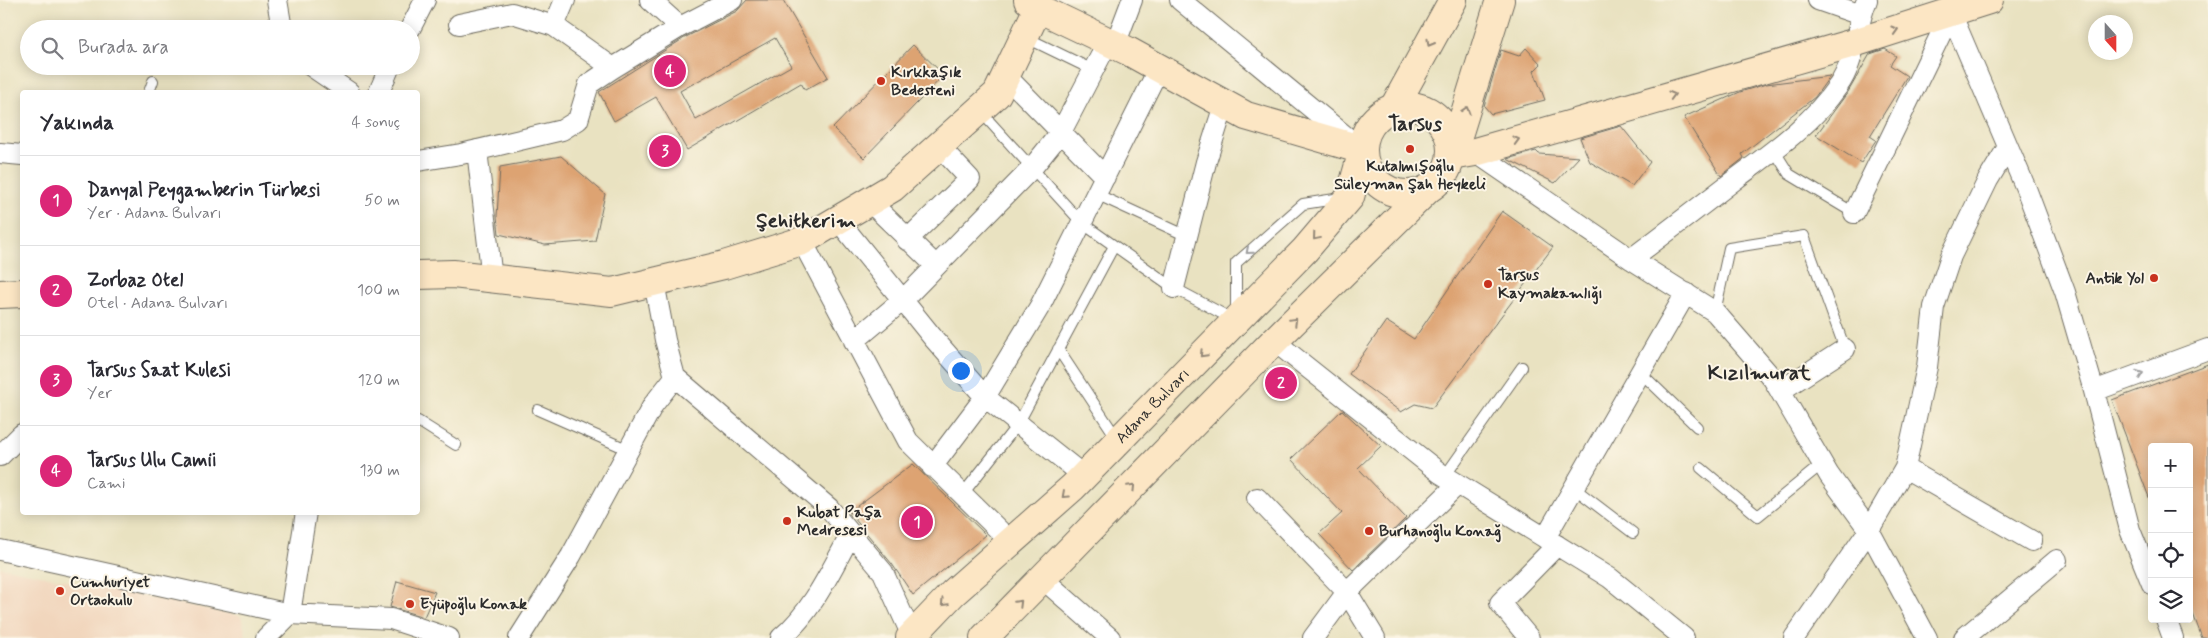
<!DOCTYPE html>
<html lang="tr">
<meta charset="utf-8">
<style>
body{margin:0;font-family:Mynerve,sans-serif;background:#f7f7f7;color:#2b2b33}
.controls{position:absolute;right:15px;bottom:15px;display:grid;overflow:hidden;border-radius:5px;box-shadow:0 2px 12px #0003}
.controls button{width:45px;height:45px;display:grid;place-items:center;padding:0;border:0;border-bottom:1px solid #e1e1e2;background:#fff;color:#2b2b33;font:25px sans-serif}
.compass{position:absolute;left:2088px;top:15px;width:45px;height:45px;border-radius:50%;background:#fff;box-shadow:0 2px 12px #0003;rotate:159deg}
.you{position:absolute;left:960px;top:370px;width:18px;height:18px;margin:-12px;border:4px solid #fff;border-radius:50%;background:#1a73e8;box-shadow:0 0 0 8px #1a73e833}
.badge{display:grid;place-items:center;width:32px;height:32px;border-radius:50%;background:#db2777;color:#fff;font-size:16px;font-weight:700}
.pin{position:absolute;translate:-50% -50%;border:2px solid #fff;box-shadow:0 1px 5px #0006}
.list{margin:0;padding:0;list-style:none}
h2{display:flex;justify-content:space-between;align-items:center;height:65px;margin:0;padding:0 20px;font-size:21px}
h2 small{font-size:16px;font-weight:400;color:#7c7c81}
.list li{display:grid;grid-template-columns:32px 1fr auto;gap:15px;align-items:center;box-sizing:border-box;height:90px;padding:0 20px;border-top:1px solid #e1e1e2}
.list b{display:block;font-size:19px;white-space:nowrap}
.list p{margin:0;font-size:16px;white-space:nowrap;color:#7c7c81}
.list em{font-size:16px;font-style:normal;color:#7c7c81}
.icon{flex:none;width:28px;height:28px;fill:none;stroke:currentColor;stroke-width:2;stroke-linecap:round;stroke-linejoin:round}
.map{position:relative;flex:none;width:2208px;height:638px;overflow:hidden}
.search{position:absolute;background:#fff;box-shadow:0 2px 12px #0003;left:20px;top:20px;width:400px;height:55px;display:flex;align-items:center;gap:12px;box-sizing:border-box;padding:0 18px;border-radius:28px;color:#7c7c81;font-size:19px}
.panel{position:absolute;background:#fff;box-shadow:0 2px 12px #0003;left:20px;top:90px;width:400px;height:425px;border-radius:5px}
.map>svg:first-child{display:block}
.built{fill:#f1d5bc}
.building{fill:#dda372;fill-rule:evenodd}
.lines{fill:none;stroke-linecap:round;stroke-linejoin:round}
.lane-casing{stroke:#6e6b60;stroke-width:12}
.street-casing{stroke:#6e6b60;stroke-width:22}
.secondary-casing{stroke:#6e6b60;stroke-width:30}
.lane{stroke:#fff;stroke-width:10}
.street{stroke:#fff;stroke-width:20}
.secondary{stroke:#fce6c4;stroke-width:28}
.oneway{stroke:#948878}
.oneway2{stroke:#a0a0a0}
.poi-dot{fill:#c8321e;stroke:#fcf5e5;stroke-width:2}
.labels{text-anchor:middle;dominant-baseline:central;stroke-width:4;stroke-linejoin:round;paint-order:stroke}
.poi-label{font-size:16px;font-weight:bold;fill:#2b2b2b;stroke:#fcf5e5;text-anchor:start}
.street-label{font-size:16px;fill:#2b2b2b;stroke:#fcf5e5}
.district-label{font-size:21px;font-weight:bold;fill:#2b2b2b;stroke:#fcf5e5}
</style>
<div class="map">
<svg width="2208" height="638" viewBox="0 0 2208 638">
<rect width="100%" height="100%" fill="#fcf5e5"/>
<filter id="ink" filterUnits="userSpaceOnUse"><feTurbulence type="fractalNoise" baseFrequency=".02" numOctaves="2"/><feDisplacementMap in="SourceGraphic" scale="10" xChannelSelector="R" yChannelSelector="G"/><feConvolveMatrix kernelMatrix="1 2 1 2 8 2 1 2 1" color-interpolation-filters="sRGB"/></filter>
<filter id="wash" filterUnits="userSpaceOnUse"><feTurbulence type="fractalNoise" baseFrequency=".0096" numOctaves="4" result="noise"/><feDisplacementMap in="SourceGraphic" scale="20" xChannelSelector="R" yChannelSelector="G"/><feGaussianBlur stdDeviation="1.12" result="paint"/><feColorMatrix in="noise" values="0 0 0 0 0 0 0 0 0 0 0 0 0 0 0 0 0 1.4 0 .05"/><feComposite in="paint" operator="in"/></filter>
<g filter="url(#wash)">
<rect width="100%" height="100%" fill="#e9e2c1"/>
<path class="built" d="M0,567L241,616L246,635L241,638H1Z"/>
<g id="blocks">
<path class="building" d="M747,0H783L828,77L805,90L801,83L687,150L656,97L614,121L599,92L686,37L737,11ZM775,38L791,66L696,120L680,91Z
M913,45L944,75L864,158L833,128Z
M1526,48L1541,64L1534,71L1545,100L1491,114L1484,106L1501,50L1519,56Z
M1885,49L1896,56L1890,65L1907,76L1870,136L1876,140L1861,163L1816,135L1848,92L1870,54Z
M1830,76L1815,97L1742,154L1744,158L1721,176L1684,117L1740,92L1766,84Z
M1621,126L1650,162L1632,186L1590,162L1580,138Z
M1536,151L1539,154L1579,157L1555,183L1507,159Z
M561,156L605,194L595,241L545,245L499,234L497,216L500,167Z
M1502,211L1553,247L1432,408L1415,404L1401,412L1349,374L1386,321L1414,339Z
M2208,364V638H2202L2189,603V447H2152L2150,500L2112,400Z
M1342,410L1381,446L1358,468L1406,518L1353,570L1319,534L1342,513L1291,459Z
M913,464L986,535L913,595L892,564L849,512Z
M397,581L435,592L424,617L390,607Z"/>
</g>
</g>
<g filter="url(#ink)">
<use href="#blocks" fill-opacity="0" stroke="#6e6b60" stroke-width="1"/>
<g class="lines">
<defs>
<path id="lane" d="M1025,37L1093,70
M149,92L153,81
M980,111L1082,223L1174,288L1236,321V263L1303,204L1341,198
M1774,150L1789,174L1854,213
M1096,194L1187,236
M1715,312L1729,248L1804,236L1845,349
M1058,349L1118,440
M1640,372L1697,427
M538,410L629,450
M418,421L456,445
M1701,468L1758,516L1822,464
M1445,476L1522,367
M1574,488L1633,533
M962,495L1018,424L1114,246"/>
<path id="street" d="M277,0L282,29
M650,0L680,27
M1180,0L1355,144
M1818,0L1861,15
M1951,13L2027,191L2065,292L2094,391L2130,530L2152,584
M459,24L512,13L554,26L613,68
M554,26L565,0
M410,29L425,0
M1115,45L1132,0
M311,66L349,92
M1006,76L1105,177
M379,92L390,66
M477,150L492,279
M1475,152L1631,259L1715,312L1773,379L1829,475L1869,530L1927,638
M0,153L22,155
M418,161L461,154L562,130L578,120L589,84L613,68L680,27L732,0
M869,201L936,266
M1854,213L1951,13
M838,220L934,339L985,397L1084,476
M907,240L970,179L939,146
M802,241L908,441L1011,542
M1631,259C1667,232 1702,205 1737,178C1773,151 1812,124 1838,86C1856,61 1855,28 1867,0
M654,282L665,340L675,377L829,508L883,572L912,636
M1174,288L1206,162L1224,105
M854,341L903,300L1032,168L1061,132L1108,42
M1274,341L1440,473L1610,578L1684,638
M1780,391L1845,349
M2094,391L2208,349
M0,456L22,434
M932,467L985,397L1040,306L1159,68
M1905,468L2032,541
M1257,498L1347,592L1375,638
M1545,538L1686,293
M0,550L290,614L391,619L449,638
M1043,579L1110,638
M2166,619L2173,638
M266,638L290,614L306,512
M519,638L571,556L653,405L675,377
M781,638C813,611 831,570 851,534
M1313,638L1347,592L1458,484
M1529,638L1500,603L1557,545
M1794,638L1869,530L1905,468L1927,367L1934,307L1951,256L1988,180L2008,147
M1964,638L2057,560"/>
<g id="secondary">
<circle cx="1407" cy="150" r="44"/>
<path d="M1393,109L1453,0"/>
<path d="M1452,155L1500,0"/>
<path d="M1452,156L1475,152L1857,42L1989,0"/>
<path d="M418,275L453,274L612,292L724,265L802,241L892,188L997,94L1038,8"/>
<path d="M0,294L22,293"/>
<path id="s1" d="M910,638L953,593L1073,487L1305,250L1350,197L1363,150L1246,116L1128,51L1038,8L1028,0"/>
<path d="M984,638L1274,341L1427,190"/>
</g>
</defs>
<use href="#lane" class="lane-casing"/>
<use href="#street" class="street-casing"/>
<use href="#secondary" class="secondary-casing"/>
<use href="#lane" class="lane"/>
<use href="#street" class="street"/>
<use href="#secondary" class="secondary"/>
</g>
<defs><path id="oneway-chevron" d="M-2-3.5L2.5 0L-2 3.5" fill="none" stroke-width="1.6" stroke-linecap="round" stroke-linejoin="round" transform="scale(1.25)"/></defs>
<g class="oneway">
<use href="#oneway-chevron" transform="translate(1895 30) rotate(-17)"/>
<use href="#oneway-chevron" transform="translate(1430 43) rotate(120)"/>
<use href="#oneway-chevron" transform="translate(1672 95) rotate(-16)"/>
<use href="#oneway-chevron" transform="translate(1466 110) rotate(-73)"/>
<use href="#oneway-chevron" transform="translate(1516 140) rotate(-16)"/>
<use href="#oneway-chevron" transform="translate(1316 237) rotate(130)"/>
<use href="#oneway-chevron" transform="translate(1294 321) rotate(-45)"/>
<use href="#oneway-chevron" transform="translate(1203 354) rotate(134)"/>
<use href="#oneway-chevron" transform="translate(1132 487) rotate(-46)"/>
<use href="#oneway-chevron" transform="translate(1065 495) rotate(138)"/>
<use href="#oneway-chevron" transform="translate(944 603) rotate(134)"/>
<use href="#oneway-chevron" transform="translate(1019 603) rotate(-45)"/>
</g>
<g class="oneway2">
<use href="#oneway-chevron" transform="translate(1249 251) rotate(139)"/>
<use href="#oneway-chevron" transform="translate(2140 374) rotate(-20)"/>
</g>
</g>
<g class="poi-dot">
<circle cx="881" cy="81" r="5"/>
<circle cx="1410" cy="149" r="5"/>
<circle cx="2154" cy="278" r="5"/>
<circle cx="1488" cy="284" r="5"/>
<circle cx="787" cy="521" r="5"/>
<circle cx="1369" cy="531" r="5"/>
<circle cx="60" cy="591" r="5"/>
<circle cx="410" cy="604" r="5"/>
</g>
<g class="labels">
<g class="poi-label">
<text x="891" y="72">Kırkkaşık<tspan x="891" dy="18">Bedesteni</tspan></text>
<text x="1410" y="166" text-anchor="middle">Kutalmışoğlu<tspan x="1410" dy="18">Süleyman Şah Heykeli</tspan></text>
<text x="1498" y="275">Tarsus<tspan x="1498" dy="18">Kaymakamlığı</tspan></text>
<text x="2144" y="278" text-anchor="end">Antik Yol</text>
<text x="797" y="512">Kubat Paşa<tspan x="797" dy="18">Medresesi</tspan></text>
<text x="1379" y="531">Burhanoğlu Konağ</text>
<text x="70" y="582">Cumhuriyet<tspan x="70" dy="18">Ortaokulu</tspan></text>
<text x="420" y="604">Eyüpoğlu Konak</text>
</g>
<g class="street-label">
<text stroke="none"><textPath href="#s1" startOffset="336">Adana Bulvarı</textPath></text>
</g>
<g class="district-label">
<text x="1415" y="124">Tarsus</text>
<text x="806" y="221">Şehitkerim</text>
<text x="1759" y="373">Kızılmurat</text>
</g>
</g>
</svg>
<div class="controls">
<button>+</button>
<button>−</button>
<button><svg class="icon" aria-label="locate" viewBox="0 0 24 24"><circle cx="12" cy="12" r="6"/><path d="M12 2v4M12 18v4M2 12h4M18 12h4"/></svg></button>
<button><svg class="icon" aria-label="layers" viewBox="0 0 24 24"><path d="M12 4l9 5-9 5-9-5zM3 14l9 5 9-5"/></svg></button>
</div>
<svg class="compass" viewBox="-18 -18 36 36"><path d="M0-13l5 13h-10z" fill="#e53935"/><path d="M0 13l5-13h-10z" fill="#7c7c81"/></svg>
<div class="you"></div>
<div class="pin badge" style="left:917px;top:522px">1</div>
<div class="pin badge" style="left:1281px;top:383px">2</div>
<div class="pin badge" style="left:665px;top:151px">3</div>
<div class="pin badge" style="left:670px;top:71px">4</div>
<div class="search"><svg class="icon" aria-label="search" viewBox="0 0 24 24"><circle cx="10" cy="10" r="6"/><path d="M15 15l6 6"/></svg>Burada ara</div>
<section class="panel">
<h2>Yakında<small>4 sonuç</small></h2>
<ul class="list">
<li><span class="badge">1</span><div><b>Danyal Peygamberin Türbesi</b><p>Yer · Adana Bulvarı</p></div><em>50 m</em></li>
<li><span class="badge">2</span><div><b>Zorbaz Otel</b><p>Otel · Adana Bulvarı</p></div><em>100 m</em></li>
<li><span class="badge">3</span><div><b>Tarsus Saat Kulesi</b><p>Yer</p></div><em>120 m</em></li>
<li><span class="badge">4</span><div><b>Tarsus Ulu Camii</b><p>Cami</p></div><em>130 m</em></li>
</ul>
</section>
</div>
